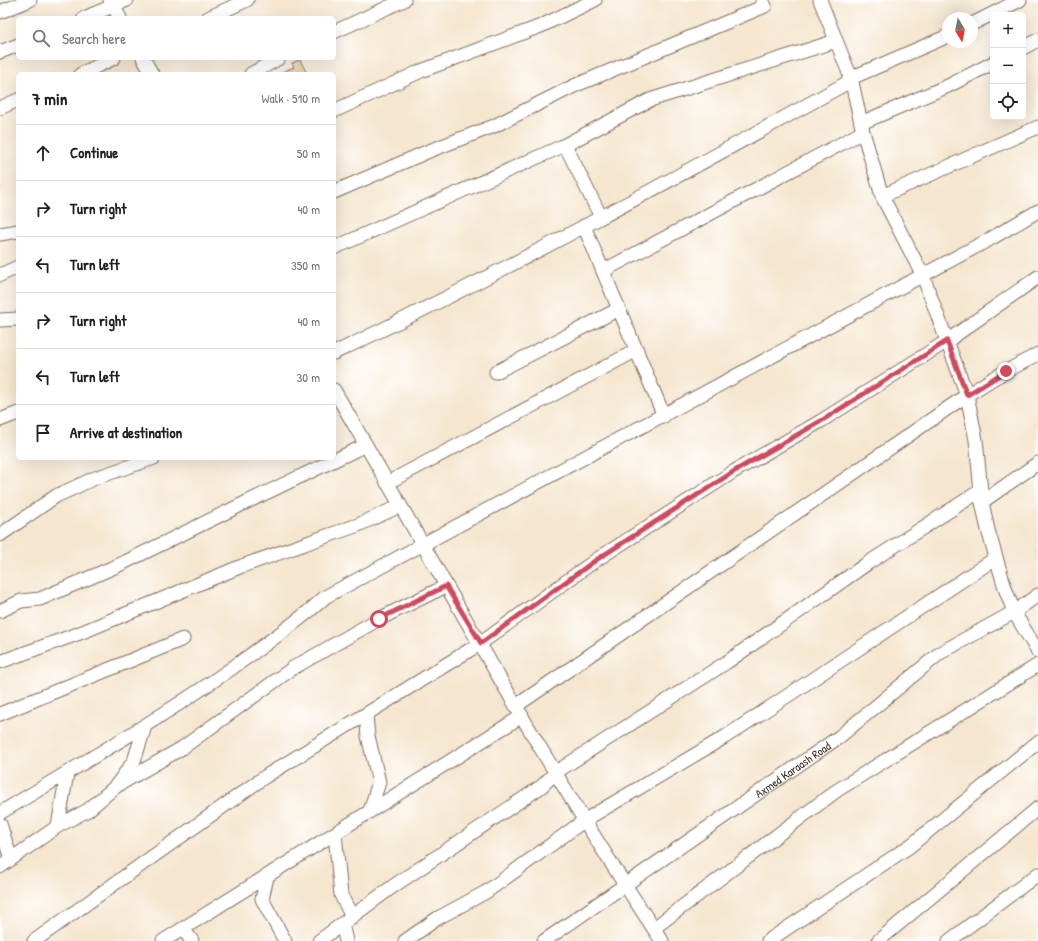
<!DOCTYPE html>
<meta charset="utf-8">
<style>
body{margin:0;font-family:"Patrick Hand",sans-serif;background:#f2f2f2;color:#202124}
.controls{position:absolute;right:12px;top:12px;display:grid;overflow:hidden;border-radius:6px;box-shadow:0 4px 16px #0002}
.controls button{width:36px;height:36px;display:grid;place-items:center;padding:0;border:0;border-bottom:1px solid #e0e0e0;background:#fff;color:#202124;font:20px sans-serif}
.compass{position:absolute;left:942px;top:12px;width:36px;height:36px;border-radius:50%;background:#fff;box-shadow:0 4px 16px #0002;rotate:170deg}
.stop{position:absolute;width:12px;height:12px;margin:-9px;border:3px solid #d1495b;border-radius:50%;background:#fff}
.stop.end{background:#d1495b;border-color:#fff;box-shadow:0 1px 4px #0008}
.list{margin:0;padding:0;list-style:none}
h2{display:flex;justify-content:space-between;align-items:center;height:52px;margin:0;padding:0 16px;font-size:17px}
h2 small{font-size:13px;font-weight:400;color:#757577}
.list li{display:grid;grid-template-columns:26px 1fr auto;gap:12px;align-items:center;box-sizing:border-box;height:56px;padding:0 16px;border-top:1px solid #e0e0e0}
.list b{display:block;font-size:15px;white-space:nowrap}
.list em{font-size:13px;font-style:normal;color:#757577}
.icon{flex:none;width:22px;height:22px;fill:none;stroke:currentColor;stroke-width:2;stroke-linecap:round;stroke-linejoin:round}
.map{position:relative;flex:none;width:1038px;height:941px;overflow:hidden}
.search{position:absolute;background:#fff;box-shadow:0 4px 16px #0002;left:16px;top:16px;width:320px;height:44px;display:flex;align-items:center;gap:10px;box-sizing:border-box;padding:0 14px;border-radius:6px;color:#757577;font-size:15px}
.panel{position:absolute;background:#fff;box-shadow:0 4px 16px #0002;left:16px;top:72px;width:320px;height:388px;border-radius:6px}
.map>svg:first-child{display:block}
.building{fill:#eab67d}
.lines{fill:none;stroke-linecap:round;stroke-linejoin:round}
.minor-casing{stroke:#7c6c5c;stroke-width:15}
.minor{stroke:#fff;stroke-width:13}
.route{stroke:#d1495b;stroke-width:5}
.labels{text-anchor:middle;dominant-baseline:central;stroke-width:3;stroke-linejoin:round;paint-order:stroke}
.street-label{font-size:12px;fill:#3b2a1e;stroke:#fff}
</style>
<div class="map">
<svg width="1038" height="941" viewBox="0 0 1038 941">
<rect width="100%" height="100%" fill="#fff"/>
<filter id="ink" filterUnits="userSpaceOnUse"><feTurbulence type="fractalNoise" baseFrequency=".025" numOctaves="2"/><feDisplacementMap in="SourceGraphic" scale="8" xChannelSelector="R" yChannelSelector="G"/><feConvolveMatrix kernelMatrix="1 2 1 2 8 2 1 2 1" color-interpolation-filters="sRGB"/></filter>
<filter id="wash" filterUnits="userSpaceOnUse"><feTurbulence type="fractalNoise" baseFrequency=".012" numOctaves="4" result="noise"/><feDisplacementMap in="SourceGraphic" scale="16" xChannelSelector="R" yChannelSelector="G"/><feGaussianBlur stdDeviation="0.9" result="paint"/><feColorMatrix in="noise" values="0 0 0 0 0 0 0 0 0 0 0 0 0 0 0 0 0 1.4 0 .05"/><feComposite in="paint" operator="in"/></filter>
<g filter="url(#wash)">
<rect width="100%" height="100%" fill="#f5e6cf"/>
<g id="blocks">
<path class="building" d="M300,60L307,74H279L294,67L292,63Z"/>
</g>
</g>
<g filter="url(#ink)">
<use href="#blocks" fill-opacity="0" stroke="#7c6c5c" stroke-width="1"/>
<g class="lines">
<defs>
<g id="minor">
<path d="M110,0L120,18"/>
<path d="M820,0L851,78L863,132L882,196L923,276L967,395L976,440L982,502L988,530L1005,588L1014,612L1038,652"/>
<path d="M0,12L30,0"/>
<path d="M84,18L127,0"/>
<path d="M208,18L247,0"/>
<path d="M972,24L1020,0"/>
<path d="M334,32L404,0"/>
<path d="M1023,48L1038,40"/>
<path d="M0,52L18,45"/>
<path d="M143,58L152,74"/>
<path d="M81,74L114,58"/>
<path d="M251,74L279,58"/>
<path d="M0,108L18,100"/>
<path d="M334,111L421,71L541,26L595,0"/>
<path d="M861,123L948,86L993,63"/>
<path d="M334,192L429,151L494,126L574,86L765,6L762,0"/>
<path d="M882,196L1038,127"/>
<path d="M601,217L565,145L650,100L836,41"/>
<path d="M584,226L664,416"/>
<path d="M0,234L18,231"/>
<path d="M334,248L565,145"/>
<path d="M603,271L863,132"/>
<path d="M0,275L18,267"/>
<path d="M0,320L18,319"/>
<path d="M334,353C508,270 677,177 845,84L851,78L948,36"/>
<path d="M496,372L619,309"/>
<path d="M334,390C442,575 543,764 662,941"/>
<path d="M0,420L18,413"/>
<path d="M387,483L637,350"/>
<path d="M982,502L1038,463"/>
<path d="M0,535L56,496L95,478L154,458"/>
<path d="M0,611L21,601L40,599L119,565L247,502L366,445"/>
<path d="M0,662L80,633L242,566L358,525L400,506"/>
<path d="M516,706L967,395L994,378L1038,354"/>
<path d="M0,714L183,639"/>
<path d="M366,715L368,736L379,782L370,811"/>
<path d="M115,787L182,748L293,668L379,619L446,586"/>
<path d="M0,813C84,762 169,714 249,656C275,637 302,619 325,597L992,238L1038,211"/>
<path d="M0,824L11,859"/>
<path d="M58,826L67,773"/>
<path d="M335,834L341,895L352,917"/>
<path d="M0,867L58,826L88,810L115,787L134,761L145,726"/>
<path d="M267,877L262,899L285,941"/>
<path d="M342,924L346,941"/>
<path d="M654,928L836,791L1038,665"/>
<path d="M183,929L192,941"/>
<path d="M34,941L266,776L481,643L596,560L733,472L821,421L947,341L1038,277"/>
<path d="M163,941L522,716"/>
<path d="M319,941L392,887L542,786L556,772L727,662L868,563L980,491"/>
<path d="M405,941L438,918L486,892L585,820L725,737L996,558"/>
<path id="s1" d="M544,941L839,737L940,653L1014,612L1038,595"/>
<path d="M768,941L910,846L1038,742"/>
<path d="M878,941L1038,808"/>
<path d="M949,941L1038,874"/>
</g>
</defs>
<use href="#minor" class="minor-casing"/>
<use href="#minor" class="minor"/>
</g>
</g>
<g class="lines" filter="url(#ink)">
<path class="route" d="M379,619L446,586L481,643L596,560L733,472L821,421L947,341L967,395L1006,371"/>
</g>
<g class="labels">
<g class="street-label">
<text stroke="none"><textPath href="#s1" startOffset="302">Axmed Karaash Road</textPath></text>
</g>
</g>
</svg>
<div class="controls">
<button>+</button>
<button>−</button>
<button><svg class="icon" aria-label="locate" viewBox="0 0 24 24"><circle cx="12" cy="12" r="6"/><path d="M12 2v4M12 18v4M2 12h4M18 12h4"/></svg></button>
</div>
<svg class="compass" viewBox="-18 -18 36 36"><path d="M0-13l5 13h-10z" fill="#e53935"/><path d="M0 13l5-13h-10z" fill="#757577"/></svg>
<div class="stop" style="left:379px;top:619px"></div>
<div class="stop end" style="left:1006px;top:371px"></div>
<div class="search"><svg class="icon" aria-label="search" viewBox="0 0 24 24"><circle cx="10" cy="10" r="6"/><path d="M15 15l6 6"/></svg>Search here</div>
<section class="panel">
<h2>7 min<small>Walk · 510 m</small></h2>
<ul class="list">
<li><svg class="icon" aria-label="ahead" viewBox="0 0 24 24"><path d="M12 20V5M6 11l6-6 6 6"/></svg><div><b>Continue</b></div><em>50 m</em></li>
<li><svg class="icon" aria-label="right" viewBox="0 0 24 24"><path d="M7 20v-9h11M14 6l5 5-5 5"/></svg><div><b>Turn right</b></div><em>40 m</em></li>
<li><svg class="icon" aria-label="left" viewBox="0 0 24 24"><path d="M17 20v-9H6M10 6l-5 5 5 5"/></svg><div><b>Turn left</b></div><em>350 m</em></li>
<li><svg class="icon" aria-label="right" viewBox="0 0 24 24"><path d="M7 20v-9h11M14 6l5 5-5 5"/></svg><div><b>Turn right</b></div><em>40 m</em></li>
<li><svg class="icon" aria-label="left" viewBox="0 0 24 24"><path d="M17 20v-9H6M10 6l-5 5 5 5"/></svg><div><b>Turn left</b></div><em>30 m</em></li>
<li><svg class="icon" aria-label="arrive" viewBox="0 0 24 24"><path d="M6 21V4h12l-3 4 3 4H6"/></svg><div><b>Arrive at destination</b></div></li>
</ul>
</section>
</div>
